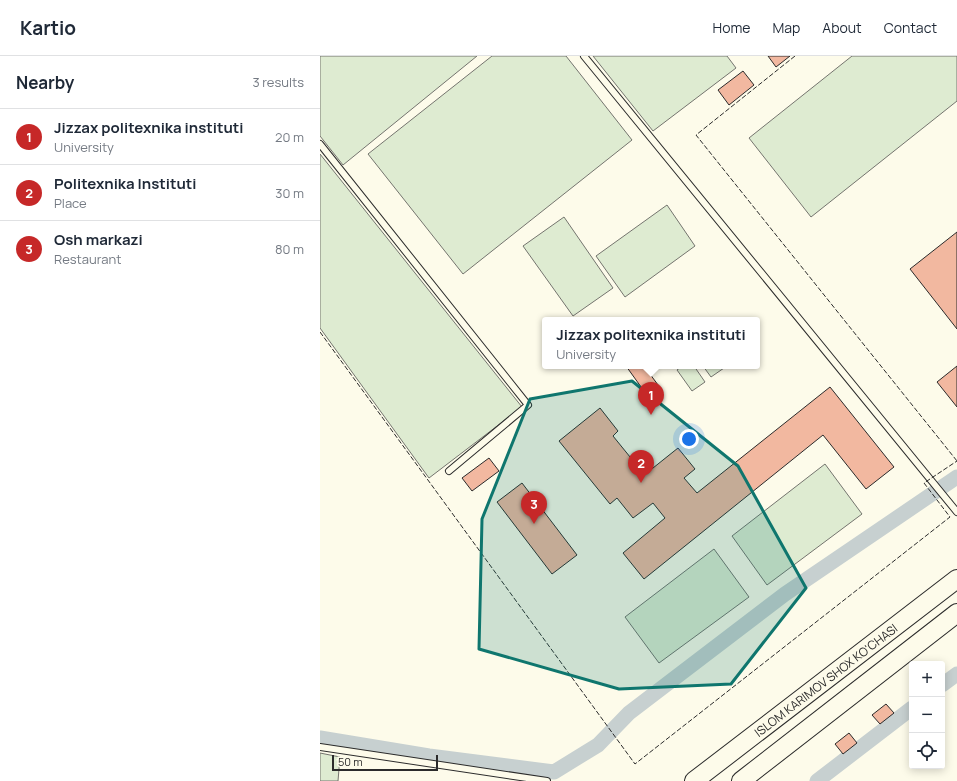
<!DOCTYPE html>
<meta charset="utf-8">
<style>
body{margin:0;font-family:Manrope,sans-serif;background:#f6f6f7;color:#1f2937}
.controls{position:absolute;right:12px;bottom:12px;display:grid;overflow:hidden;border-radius:4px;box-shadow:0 2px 10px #0003}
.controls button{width:36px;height:36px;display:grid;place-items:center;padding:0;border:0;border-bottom:1px solid #e0e1e3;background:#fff;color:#1f2937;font:20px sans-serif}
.scale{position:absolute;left:12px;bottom:10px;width:106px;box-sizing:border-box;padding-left:4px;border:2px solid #2b2b2b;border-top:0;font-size:11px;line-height:14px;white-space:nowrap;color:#2b2b2b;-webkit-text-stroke:3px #fdfbea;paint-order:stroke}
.you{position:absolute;left:369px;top:383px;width:14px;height:14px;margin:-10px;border:3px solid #fff;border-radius:50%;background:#1a73e8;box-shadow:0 0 0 6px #1a73e833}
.badge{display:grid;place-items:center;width:26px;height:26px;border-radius:50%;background:#c62828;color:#fff;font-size:13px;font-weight:700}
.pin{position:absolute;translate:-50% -33px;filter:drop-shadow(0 1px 2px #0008)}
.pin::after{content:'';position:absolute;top:21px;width:14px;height:12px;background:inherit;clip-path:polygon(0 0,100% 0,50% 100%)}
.popup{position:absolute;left:222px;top:261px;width:218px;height:52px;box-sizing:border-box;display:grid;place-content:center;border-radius:4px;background:#fff;filter:drop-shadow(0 1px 3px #0005);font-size:13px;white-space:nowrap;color:#747a83}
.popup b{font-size:15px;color:#1f2937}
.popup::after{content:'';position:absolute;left:50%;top:100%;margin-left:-8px;border:8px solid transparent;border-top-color:#fff}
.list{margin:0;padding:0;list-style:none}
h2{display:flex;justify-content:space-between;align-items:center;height:52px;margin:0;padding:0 16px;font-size:17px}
h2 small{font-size:13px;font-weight:400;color:#747a83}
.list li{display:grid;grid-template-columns:26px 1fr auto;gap:12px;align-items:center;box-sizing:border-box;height:56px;padding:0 16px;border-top:1px solid #e0e1e3}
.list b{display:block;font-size:15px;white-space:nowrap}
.list p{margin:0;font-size:13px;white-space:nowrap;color:#747a83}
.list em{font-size:13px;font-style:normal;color:#747a83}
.icon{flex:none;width:22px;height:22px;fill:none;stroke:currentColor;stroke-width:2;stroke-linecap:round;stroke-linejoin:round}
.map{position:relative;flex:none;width:637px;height:725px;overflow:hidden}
header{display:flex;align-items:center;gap:24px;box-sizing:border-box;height:56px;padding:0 20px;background:#fff;border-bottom:1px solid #e0e1e3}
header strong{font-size:19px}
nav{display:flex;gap:22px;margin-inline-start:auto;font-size:14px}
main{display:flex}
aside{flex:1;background:#fff}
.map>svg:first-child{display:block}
.green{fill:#deebd1;stroke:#74746e}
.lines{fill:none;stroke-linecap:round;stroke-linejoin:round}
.canal{stroke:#c7d0d0;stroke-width:15}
.building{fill:#f2b8a0;stroke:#2b2b2b}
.lane-casing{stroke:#2b2b2b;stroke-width:8}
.secondary-casing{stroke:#2b2b2b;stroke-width:20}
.lane{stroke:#fdfbea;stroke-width:6}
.secondary{stroke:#fdfbea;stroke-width:18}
.fence{stroke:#2b2b2b;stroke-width:1;stroke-dasharray:5 2;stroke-linecap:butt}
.marked{fill:#0f766e;fill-opacity:0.2;stroke:#0f766e;stroke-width:3;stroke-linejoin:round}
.labels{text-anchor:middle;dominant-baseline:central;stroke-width:3;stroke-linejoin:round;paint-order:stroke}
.street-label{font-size:12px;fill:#2b2b2b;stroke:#fdfbea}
</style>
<header>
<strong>Kartio</strong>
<nav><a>Home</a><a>Map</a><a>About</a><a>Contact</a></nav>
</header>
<main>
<aside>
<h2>Nearby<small>3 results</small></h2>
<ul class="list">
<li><span class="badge">1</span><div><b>Jizzax politexnika instituti</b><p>University</p></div><em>20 m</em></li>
<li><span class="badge">2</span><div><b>Politexnika Instituti</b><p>Place</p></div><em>30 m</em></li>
<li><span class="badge">3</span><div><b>Osh markazi</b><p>Restaurant</p></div><em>80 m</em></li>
</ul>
</aside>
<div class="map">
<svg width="637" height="725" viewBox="0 0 637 725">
<rect width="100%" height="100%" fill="#fdfbea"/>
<path class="green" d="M0,0H157L23,109L0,80Z
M172,0H246L312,84L143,218L48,98Z
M273,0H407L416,12L333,75Z
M532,0H637V45L491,161L429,82Z
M0,98L202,351L109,422L0,272Z
M347,149L375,190L305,241L276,200Z
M244,161L293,232L253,260L203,190Z
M362,310H374L385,326L372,335L357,314Z
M383,310H403L404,312L391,321Z
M505,408L542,458L447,529L412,480Z
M394,493L429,541L339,607L305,561Z
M0,697L20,701L18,725H0Z"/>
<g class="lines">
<path class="canal" d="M622,629L637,618
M0,682L109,700L234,716L278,689L309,657L465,538L637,421
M497,725L592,652"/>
</g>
<path class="building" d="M448,0H470L456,11Z
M423,15L434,29L409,49L398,34Z
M637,176V273L590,213Z
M306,310H324L341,333L329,342Z
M637,310V351L617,326Z
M510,331L574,411L546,433L503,379L324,523L303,497L345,462L333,447L313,462L297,442L290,448L239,385L280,352L298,375L293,380L319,412L323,409L328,416L358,392L375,413L364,422L377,437Z
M169,402L179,415L152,435L142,422Z
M202,427L257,499L232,518L177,446Z
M566,648L574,657L560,668L552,659Z
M529,677L537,687L523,698L515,688Z"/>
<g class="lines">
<defs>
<path id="lane" d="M264,0L637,456
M0,88L208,349L129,415
M0,691L227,725"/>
<g id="secondary">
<path id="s1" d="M374,725L637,523"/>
<path d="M421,725L637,557"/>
</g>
</defs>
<use href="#lane" class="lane-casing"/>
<use href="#secondary" class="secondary-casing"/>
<use href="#lane" class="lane"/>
<use href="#secondary" class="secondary"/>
<path class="fence" d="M475,0L376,79L637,405
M0,276L315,708L630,461L604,427L637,405"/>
</g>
<path class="marked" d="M312,325L418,410L486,532L411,628L299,633L159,593L162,463L210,343Z"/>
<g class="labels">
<g class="street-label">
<text stroke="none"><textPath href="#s1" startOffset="166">ISLOM KARIMOV SHOX KO'CHASI</textPath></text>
</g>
</g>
</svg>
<div class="controls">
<button>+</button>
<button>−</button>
<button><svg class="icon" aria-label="locate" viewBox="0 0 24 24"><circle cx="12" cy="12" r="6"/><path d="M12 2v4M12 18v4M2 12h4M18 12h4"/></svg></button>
</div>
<div class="scale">50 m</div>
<div class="you"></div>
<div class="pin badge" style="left:331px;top:359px">1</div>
<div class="popup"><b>Jizzax politexnika instituti</b>University</div>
<div class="pin badge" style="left:321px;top:427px">2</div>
<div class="pin badge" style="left:214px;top:468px">3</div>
</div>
</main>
